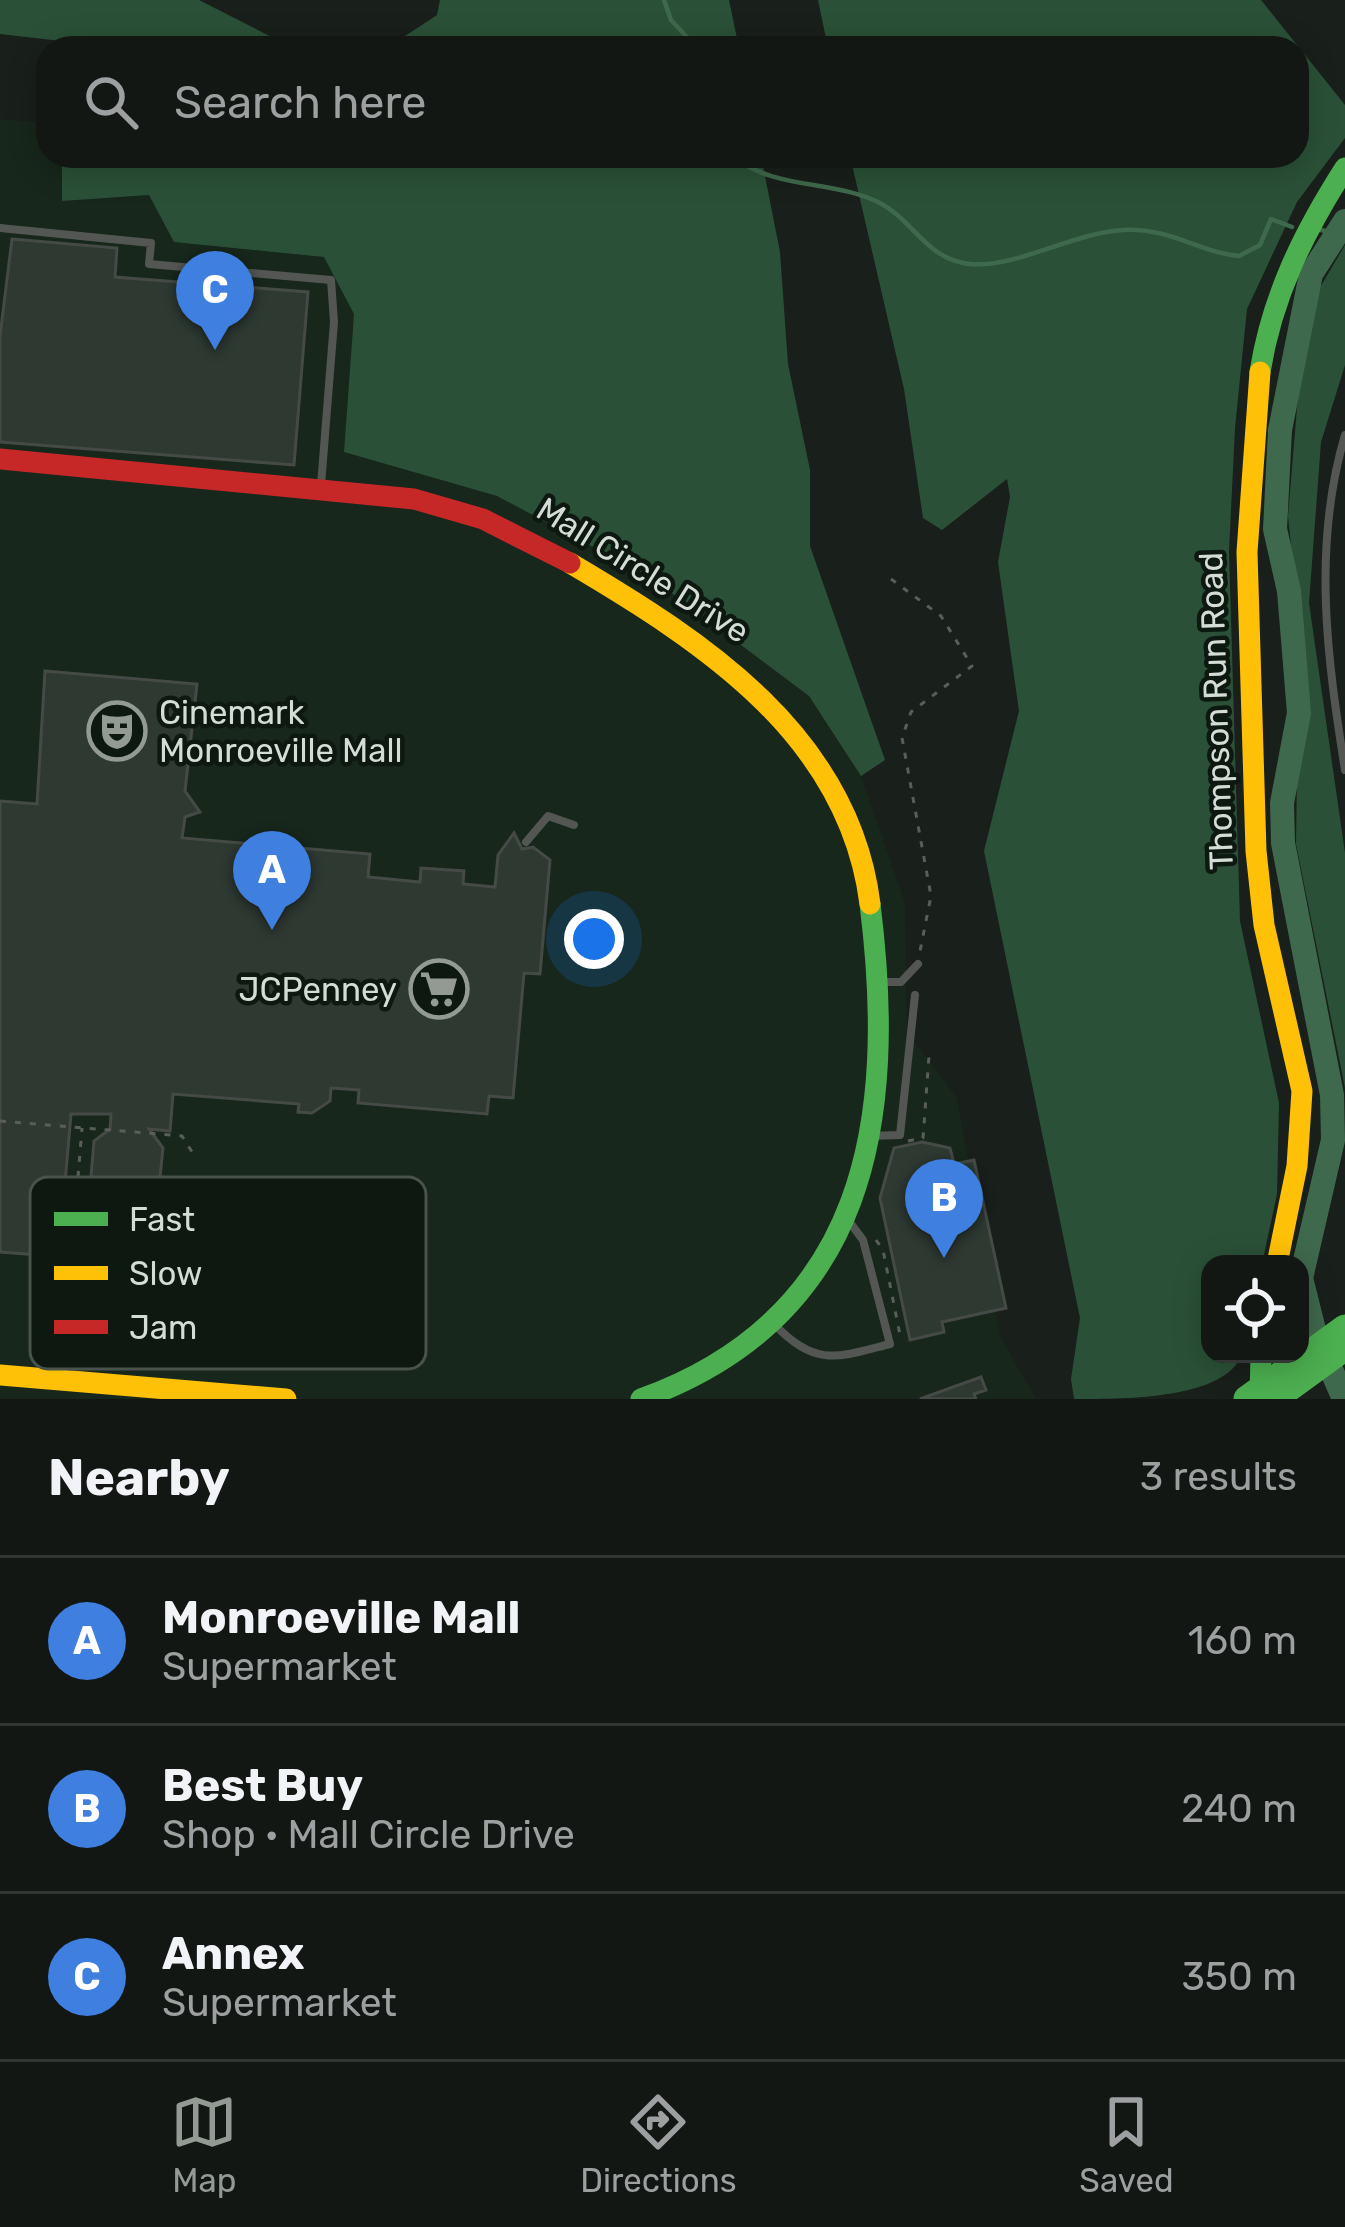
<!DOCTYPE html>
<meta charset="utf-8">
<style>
body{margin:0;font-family:Rubik,sans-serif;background:#1c201d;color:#f1f3f6}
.controls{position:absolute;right:36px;bottom:36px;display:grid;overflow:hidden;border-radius:24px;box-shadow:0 6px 30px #0003}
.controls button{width:108px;height:108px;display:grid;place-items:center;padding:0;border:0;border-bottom:3px solid #323634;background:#131714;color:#f1f3f6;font:60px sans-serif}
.you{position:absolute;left:594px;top:939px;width:42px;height:42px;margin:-30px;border:9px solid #fff;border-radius:50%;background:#1a73e8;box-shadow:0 0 0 18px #1a73e833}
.badge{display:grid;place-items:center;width:78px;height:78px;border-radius:50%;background:#939a94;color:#fff;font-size:39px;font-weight:700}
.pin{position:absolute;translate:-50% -99px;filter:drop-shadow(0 3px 6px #0008)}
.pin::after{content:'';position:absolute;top:63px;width:42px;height:36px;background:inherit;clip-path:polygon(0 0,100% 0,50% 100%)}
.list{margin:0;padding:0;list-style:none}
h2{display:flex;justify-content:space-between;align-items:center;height:156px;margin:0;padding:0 48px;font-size:51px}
h2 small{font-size:39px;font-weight:400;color:#9d9fa0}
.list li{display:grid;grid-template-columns:78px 1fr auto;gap:36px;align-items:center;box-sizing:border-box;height:168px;padding:0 48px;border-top:3px solid #323634}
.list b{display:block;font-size:45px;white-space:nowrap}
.list p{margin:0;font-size:39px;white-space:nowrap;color:#9d9fa0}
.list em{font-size:39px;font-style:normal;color:#9d9fa0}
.icon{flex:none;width:66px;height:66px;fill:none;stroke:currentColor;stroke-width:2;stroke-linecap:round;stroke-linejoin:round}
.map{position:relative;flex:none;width:1345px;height:1399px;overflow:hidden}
.search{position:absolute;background:#131714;box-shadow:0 6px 30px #0003;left:36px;right:36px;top:36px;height:132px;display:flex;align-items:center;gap:30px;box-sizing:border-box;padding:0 42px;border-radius:36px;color:#9d9fa0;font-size:45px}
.sheet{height:660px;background:#131714}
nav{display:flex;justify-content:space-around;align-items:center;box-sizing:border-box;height:168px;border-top:3px solid #323634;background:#131714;font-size:33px;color:#9d9fa0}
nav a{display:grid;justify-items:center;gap:6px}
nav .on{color:#939a94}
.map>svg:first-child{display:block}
.built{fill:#17271c}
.forest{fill:#2a5137}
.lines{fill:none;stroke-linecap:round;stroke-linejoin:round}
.stream{stroke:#3f694c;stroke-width:4.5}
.river{stroke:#3f694c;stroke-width:24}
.building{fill:#2e3932;stroke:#454a46;stroke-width:3}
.path{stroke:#5a5e5b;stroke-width:3;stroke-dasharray:6 9;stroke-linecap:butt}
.lane{stroke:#545654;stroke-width:8}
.fast{stroke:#4caf50;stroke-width:21}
.slow{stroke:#ffc107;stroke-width:21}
.jam{stroke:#c62828;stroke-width:21}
.fast-bridge{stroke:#4caf50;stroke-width:27}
.labels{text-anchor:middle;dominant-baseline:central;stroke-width:9;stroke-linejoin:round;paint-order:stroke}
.street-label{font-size:33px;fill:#d4dcd6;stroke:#0d1810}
.poi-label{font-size:33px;fill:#d4dcd6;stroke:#0d1810;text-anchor:start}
.key{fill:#0d1810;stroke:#49534b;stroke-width:3}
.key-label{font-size:33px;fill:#d4dcd6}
</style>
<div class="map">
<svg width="1345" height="1399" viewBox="0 0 1345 1399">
<rect width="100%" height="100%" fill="#191f1a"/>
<path class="built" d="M0,119L48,123V156H62L63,201L150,195L174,242L324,257L354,314L344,452L497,496L653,579L809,696L861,776L905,903L907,1032L957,1098L1000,1336L1036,1399H0Z"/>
<path class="forest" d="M0,0H199L293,48H122L0,34Z
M440,0H729L739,48H387L437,15Z
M818,0H1261L1345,105V138L1297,202L1247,309L1235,428L1229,551L1240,921L1279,1103L1277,1194L1262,1264H1210V1354H1242C1226,1399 1127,1399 1074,1399L1071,1379L1080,1318L984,851L1019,711L998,562L1010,497L1007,479L942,530L923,518L904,389L850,156H1297V48H828Z
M62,156H761L780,252L788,364L810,470V546L885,760L861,776L809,696L653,579L497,496L344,452L354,314L324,257L174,242L149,195L62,201Z
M1345,245V365L1321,442L1309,603L1345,853V1088L1296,844L1297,778L1309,718L1288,516L1299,384L1315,296Z"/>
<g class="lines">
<path class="stream" d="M664,0L671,20L697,48
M732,156C777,191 832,179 880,203C913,220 927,260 970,264C1017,268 1072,233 1123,230C1170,227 1198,252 1239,256L1260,245L1271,219L1292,227
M1318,229L1335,234"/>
<path class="river" d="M1344,1399L1314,1330L1301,1278L1333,1140L1332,1095L1283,843L1282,803L1299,713L1289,591L1275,529L1280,430L1311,274L1345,221"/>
</g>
<path class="building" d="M12,239L117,248L115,277L308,292L294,465L0,442V336Z
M45,671L197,684L185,791L200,812L185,817L182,838L370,854L368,877L420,882L421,868L464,871L463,884L495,887L498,855L514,833L522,849L533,847L550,860L540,974L524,973L513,1098L489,1096L487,1114L358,1103L359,1090L331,1088L330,1101L312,1113L298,1112L299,1104L173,1094L170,1131L149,1129L163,1148L160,1177L199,1180L196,1212L201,1213L190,1277L164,1279L107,1274L83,1260V1211H88L94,1141L110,1129L111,1114H71L59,1252L52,1256L0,1252V801L37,804Z
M922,1142L950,1148L954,1164L974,1160L1006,1308L942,1322L944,1332L910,1340L880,1198L894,1148Z
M981,1377L986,1390L974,1394L976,1399H920Z"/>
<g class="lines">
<path class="path" d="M891,579L941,616L972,666L911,712L902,738L931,896L919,956
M0,1121L182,1136L194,1155
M908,1141L923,1138L929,1056
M876,1240L883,1250L901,1340
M39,1361L41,1346L64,1348L82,1128"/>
<path class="lane" d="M0,228L151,243L149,264L331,280L334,322L321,485
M1345,435C1312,547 1327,657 1345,770
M526,842L548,816L574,825
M880,982H901L918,964
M869,1136L900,1135L915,995
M233,1291L302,1298
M775,1325C816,1368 839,1357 890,1344L863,1240L848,1220"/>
<path class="fast" d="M1260,372C1272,296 1304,232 1345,168
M1260,1398L1261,1354
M641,1399C868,1317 897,1120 870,904
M1279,1399L1345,1351"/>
<path class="slow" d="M1260,372L1247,552L1256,851L1264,925L1302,1091L1297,1166L1277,1264
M570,563C704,642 849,736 870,904
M0,1375L286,1399"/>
<path class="jam" d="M0,459L414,499L483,519L570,563"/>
<path class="fast-bridge" d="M1247,1399L1345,1328"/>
</g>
<defs>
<symbol id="theatre-ring" viewBox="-11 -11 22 22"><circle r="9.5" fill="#0d1810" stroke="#939a94" stroke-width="1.5"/><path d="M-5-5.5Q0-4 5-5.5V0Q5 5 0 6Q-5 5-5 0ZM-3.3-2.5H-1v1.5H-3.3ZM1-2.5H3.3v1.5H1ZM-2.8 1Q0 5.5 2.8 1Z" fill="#939a94"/></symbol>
<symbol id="supermarket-ring" viewBox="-11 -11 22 22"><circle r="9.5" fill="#0d1810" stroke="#939a94" stroke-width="1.5"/><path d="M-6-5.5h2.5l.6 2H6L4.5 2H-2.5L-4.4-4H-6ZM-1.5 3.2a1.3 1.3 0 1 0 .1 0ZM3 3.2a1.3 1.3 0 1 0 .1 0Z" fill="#939a94"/></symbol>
</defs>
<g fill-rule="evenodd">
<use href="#theatre-ring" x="84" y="698" width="66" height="66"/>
<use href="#supermarket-ring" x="406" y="956" width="66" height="66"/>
</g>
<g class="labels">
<g class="street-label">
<text transform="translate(643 570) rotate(32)">Mall Circle Drive</text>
<text transform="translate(1216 711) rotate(-92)">Thompson Run Road</text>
</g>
<g class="poi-label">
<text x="159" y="712">Cinemark<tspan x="159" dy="38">Monroeville Mall</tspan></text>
<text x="397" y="989" text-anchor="end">JCPenney</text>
</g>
</g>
<rect x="30" y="1177" width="396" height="192" rx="18" class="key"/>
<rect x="54" y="1212" width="54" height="14" fill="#4caf50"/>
<rect x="54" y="1266" width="54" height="14" fill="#ffc107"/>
<rect x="54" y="1320" width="54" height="14" fill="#c62828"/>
<g class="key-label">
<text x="129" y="1231">Fast</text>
<text x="129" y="1285">Slow</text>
<text x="129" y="1339">Jam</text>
</g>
</svg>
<div class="controls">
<button><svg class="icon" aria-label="locate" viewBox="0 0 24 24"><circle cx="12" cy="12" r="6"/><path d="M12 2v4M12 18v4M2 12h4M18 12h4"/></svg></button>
</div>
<div class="you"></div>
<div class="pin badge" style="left:272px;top:930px;background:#3f7fe0">A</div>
<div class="pin badge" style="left:944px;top:1258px;background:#3f7fe0">B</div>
<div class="pin badge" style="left:215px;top:350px;background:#3f7fe0">C</div>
<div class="search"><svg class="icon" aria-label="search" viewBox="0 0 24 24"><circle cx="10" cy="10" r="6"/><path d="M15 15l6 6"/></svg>Search here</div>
</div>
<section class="sheet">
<h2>Nearby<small>3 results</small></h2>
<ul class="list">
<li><span class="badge" style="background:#3f7fe0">A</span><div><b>Monroeville Mall</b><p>Supermarket</p></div><em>160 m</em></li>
<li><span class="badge" style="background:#3f7fe0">B</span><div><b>Best Buy</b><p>Shop · Mall Circle Drive</p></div><em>240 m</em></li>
<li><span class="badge" style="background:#3f7fe0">C</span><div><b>Annex</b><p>Supermarket</p></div><em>350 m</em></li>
</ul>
</section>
<nav>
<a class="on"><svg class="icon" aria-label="map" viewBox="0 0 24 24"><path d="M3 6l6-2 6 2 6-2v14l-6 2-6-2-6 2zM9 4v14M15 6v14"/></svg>Map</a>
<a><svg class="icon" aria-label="directions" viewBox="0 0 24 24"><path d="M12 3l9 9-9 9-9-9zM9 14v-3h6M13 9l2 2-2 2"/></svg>Directions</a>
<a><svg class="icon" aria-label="saved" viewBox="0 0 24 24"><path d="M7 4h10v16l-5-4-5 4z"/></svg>Saved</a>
</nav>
